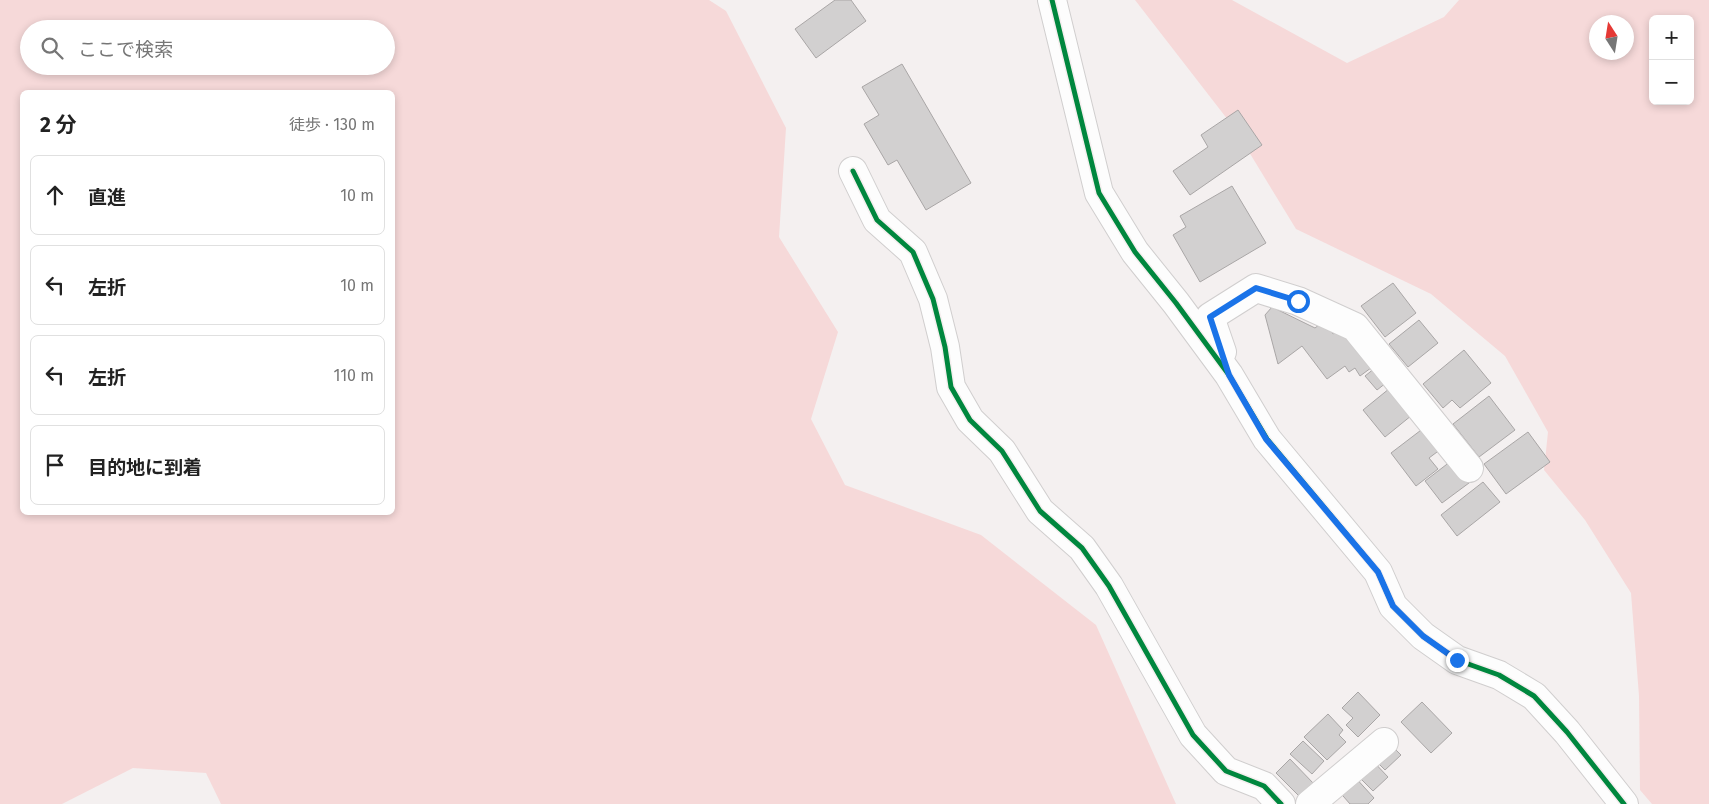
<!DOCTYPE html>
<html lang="ja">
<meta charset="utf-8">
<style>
body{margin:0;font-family:"Fira Sans","Noto Sans JP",sans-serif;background:#f6f6f6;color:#222}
.controls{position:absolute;right:15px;top:15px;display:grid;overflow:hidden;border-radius:8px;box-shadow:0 2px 8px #0003}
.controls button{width:45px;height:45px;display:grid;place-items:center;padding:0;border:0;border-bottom:1px solid #e0e0e0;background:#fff;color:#222;font:25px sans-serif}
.compass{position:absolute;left:1589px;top:15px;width:45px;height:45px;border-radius:50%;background:#fff;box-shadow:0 2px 8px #0003;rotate:348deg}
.stop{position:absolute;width:15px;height:15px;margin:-11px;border:4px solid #1a73e8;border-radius:50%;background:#fff}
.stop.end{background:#1a73e8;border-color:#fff;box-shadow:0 1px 5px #0008}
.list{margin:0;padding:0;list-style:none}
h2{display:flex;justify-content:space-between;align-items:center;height:65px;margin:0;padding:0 20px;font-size:21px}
h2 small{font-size:16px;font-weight:400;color:#767676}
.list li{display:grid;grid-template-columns:32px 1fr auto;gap:15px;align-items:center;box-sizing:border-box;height:80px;margin:0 10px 10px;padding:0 10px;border:1px solid #e0e0e0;border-radius:8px}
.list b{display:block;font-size:19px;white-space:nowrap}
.list em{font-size:16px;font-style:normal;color:#767676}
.icon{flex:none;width:28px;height:28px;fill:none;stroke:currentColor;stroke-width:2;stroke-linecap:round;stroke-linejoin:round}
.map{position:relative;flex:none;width:1709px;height:804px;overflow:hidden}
.search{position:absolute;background:#fff;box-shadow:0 2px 8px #0003;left:20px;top:20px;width:375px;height:55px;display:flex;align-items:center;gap:12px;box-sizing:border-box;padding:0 18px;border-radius:28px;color:#767676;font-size:19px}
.panel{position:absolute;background:#fff;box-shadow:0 2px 8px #0003;left:20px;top:90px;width:375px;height:425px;border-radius:8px}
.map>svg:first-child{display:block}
.green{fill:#f6d9d9;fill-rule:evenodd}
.building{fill:#d2d0d0;stroke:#a9a6a6}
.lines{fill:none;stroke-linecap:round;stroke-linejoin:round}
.minor-casing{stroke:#d0cece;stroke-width:30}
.minor{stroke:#fdfdfd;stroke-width:28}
.cycleway-casing{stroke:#f5efef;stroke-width:8}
.cycleway{stroke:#00873e;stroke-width:5}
.route{stroke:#1a73e8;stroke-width:6}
</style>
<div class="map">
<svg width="1709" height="804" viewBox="0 0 1709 804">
<rect width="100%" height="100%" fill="#f4f0f0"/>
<path class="green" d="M0,0H709L726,11L786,128L779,237L838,332L811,419L845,485L981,535L1096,625L1176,804H221L206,773L133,768L62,804H0ZM29,29H386V66H29ZM22,92H392V512H22Z
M1135,0H1232L1347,63L1444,17L1459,0H1709V804H1652L1640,790L1639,696L1631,593L1585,520L1544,470L1548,432L1505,356L1431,294L1296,229L1235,129ZM1653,19H1690V101H1653ZM1596,22H1626V52H1596Z"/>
<path class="building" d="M835,0H851L866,21L816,58L795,29Z
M902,64L971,183L926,210L897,160L888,165L864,124L879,115L862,87Z
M1238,110L1262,145L1190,195L1173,171L1208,147L1201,135Z
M1232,186L1266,243L1200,282L1173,235L1186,227L1180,216Z
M1393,283L1416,313L1385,337L1361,306Z
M1272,307L1315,328L1324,321L1333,334L1345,325L1375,365L1360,376L1355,368L1349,372L1345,366L1327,379L1302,346L1278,364L1265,315Z
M1419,320L1438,343L1408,367L1389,344Z
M1464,350L1491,383L1460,408L1452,400L1443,408L1423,384Z
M1380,364L1391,379L1377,390L1365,376Z
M1395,384L1417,411L1385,437L1363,410Z
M1489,396L1515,430L1479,457L1453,424Z
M1429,424L1445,446L1429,458L1438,469L1416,486L1391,453Z
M1528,432L1550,462L1506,494L1484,464Z
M1455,458L1473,480L1442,503L1425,481Z
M1483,482L1500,502L1457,536L1441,515Z
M1358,692L1380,715L1358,737L1346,725L1353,718L1342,708Z
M1422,702L1452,733L1431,753L1401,722Z
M1328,714L1343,730L1339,735L1346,742L1327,760L1304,737Z
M1303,741L1324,761L1312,774L1290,754Z
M1388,742L1401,755L1385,770L1372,757Z
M1370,758L1388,777L1373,791L1355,773Z
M1290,759L1314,784L1300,797L1276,773Z
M1353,775L1374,798L1368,804H1350L1337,789Z"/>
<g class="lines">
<defs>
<path id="minor" d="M1052,0L1099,193L1135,252L1176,303L1229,375L1267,439L1378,572L1393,606L1423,636L1457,660L1499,675L1534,696L1567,732L1624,804
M853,171L877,220L913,252L933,299L945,347L951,387L970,420L1002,451L1040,511L1082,548L1109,586L1193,735L1226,771L1264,786L1281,804
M1222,352L1210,317L1256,288L1298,301L1355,327L1469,468
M1310,804L1384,742"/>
</defs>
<use href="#minor" class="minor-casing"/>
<use href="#minor" class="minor"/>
<defs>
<path id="cycleway" d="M1052,0L1099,193L1135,252L1176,303L1229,375L1267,439L1378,572L1393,606L1423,636L1457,660L1499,675L1534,696L1567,732L1624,804
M853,171L877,220L913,252L933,299L945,347L951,387L970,420L1002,451L1040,511L1082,548L1109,586L1193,735L1226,771L1264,786L1281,804"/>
</defs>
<use href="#cycleway" class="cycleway-casing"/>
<use href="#cycleway" class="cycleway"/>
</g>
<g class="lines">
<path class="route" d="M1298,301L1256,288L1210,317L1229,375L1266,439L1378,572L1393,606L1423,636L1457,660"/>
</g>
</svg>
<div class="controls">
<button>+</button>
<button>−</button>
</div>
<svg class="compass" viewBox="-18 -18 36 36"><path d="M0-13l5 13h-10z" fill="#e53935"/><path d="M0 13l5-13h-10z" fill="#767676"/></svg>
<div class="stop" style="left:1298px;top:301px"></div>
<div class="stop end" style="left:1457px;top:660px"></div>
<div class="search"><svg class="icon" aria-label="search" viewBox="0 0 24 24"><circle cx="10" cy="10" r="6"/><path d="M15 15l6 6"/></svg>ここで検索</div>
<section class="panel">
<h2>2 分<small>徒歩 · 130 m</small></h2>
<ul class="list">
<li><svg class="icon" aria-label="ahead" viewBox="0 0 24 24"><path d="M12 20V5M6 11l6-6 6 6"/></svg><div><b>直進</b></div><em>10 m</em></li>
<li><svg class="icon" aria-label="left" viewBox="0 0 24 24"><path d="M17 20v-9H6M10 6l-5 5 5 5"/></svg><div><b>左折</b></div><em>10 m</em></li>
<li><svg class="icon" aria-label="left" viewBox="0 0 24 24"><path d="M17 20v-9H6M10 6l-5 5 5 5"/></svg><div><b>左折</b></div><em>110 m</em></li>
<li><svg class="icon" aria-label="arrive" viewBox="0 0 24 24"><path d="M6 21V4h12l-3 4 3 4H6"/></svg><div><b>目的地に到着</b></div></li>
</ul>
</section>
</div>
